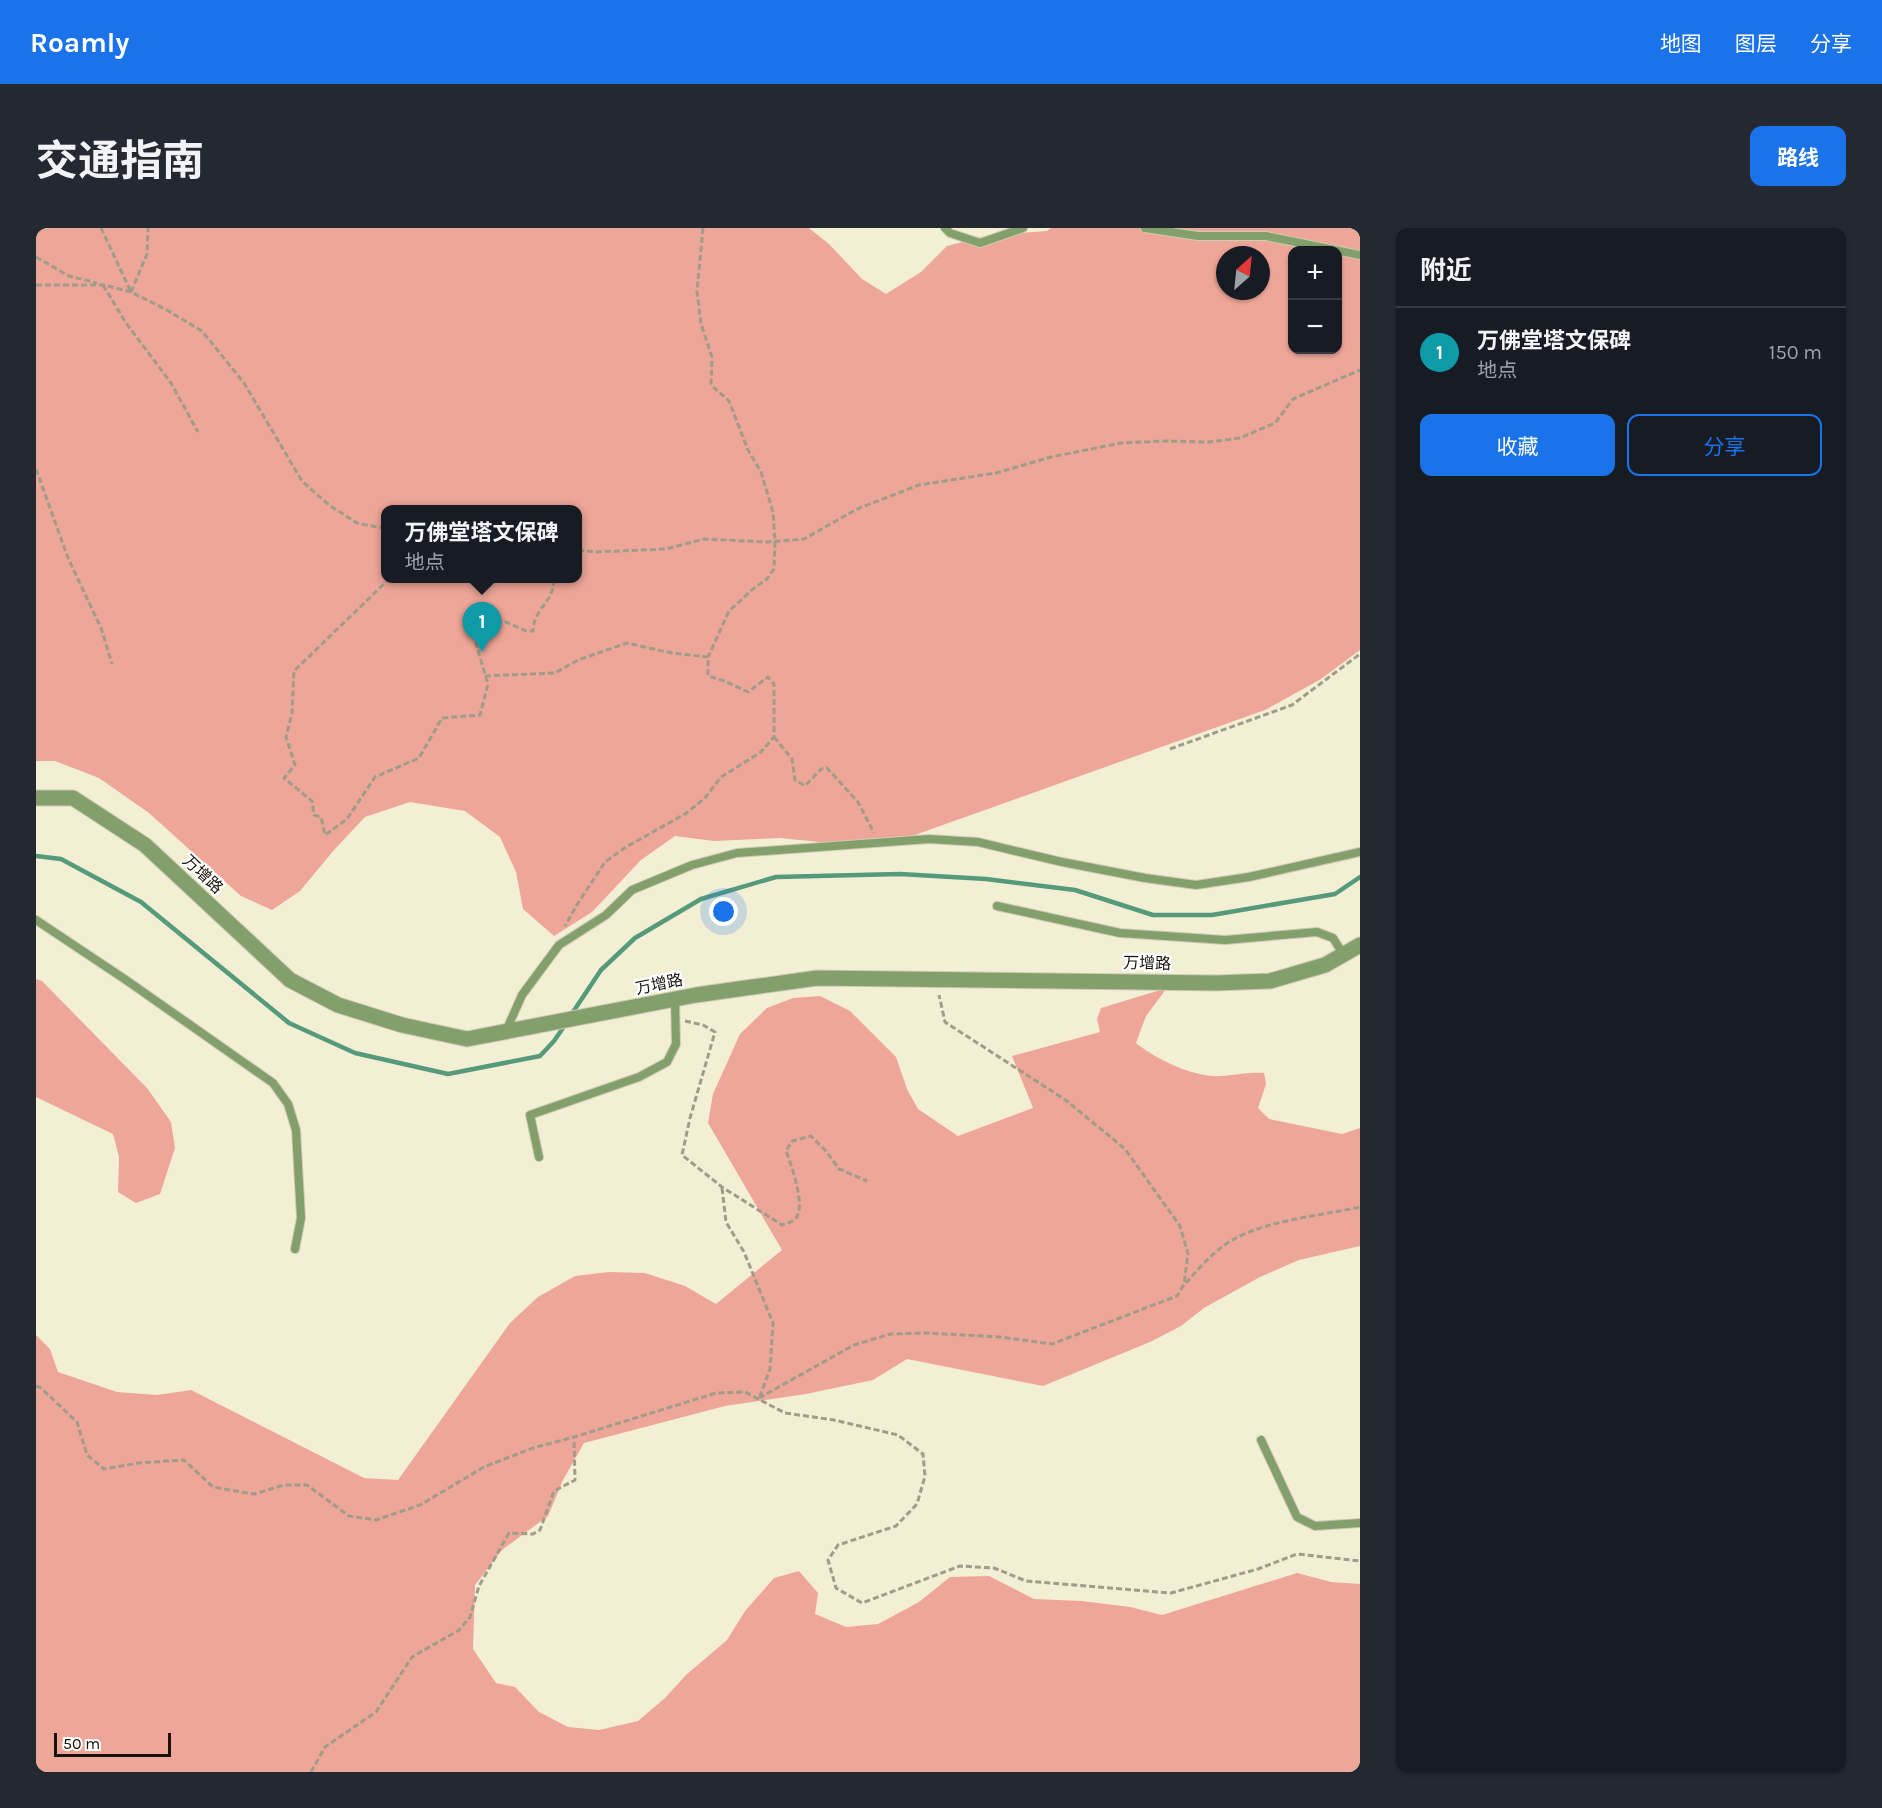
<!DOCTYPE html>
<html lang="zh">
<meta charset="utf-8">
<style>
body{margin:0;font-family:Karla,"Noto Sans SC",sans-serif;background:#242831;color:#f1f3f6}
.controls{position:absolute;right:18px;top:18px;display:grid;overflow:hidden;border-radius:12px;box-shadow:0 2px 4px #0004}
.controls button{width:54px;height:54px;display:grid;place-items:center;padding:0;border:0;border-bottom:2px solid #363941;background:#171b24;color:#f1f3f6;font:30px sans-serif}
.compass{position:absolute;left:1180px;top:18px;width:54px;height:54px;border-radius:50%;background:#171b24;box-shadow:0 2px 4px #0004;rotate:27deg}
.scale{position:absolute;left:18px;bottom:15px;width:117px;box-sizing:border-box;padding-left:6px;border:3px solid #141209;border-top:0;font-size:16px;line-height:21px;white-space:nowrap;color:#141209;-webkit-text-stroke:4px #fff;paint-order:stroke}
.you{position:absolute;left:688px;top:684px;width:21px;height:21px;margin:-15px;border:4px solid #fff;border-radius:50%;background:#1a73e8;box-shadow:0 0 0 9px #1a73e833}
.badge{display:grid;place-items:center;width:39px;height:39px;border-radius:50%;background:#1a73e8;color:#fff;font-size:20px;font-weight:700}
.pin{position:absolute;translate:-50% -50px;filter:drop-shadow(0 2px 3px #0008)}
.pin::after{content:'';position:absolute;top:32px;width:21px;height:18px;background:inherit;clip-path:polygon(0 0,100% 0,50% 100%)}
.popup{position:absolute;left:345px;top:277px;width:201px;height:78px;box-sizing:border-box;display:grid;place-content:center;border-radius:12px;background:#171b24;filter:drop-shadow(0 2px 4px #0005);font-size:20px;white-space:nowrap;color:#9ea1a6}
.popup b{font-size:22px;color:#f1f3f6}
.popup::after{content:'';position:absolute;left:50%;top:100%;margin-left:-12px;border:12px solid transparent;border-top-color:#171b24}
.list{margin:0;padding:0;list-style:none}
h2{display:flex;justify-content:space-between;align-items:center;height:78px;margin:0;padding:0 24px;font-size:26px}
h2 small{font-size:20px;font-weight:400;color:#9ea1a6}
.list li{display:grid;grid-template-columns:39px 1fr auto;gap:18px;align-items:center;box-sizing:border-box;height:90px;padding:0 24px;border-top:2px solid #363941}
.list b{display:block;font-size:22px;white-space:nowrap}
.list p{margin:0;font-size:20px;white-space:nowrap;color:#9ea1a6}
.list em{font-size:20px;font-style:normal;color:#9ea1a6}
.actions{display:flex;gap:12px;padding:18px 24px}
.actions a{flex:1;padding:14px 0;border:2px solid #1a73e8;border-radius:12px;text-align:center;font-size:21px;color:#1a73e8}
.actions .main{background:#1a73e8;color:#fff}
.map{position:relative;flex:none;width:1324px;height:1544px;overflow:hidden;border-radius:12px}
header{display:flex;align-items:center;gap:36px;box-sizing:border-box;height:84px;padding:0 30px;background:#1a73e8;color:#fff}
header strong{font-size:28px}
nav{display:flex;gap:33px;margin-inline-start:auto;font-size:21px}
.intro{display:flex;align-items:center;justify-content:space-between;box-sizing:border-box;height:144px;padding:0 36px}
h1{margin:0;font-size:42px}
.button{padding:15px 27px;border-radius:12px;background:#1a73e8;color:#fff;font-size:21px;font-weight:700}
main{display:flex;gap:36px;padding:0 36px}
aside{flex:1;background:#171b24;border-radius:12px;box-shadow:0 2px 4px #0004}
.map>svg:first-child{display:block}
.green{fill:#eea698;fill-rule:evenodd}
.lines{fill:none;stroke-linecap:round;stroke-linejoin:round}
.stream{stroke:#549a7b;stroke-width:4.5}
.service-casing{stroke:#cfccb4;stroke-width:10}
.tertiary-casing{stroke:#cfccb4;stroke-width:17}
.path{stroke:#a09c89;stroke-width:3;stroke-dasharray:6 3;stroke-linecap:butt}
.service{stroke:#839f6c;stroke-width:8}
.tertiary{stroke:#839f6c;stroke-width:15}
.labels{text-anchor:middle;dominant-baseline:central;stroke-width:4.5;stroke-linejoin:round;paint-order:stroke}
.street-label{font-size:16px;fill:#141209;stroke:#fff}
</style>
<header>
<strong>Roamly</strong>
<nav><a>地图</a><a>图层</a><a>分享</a></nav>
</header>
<div class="intro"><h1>交通指南</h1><a class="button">路线</a></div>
<main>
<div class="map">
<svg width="1324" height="1544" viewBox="0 0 1324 1544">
<rect width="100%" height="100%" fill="#f3efd5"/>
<path class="green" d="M0,0H773L793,16L826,51L850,66L885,44L911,18L954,7L1011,3L1015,0H1324V422L1285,451L1229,482L876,608L804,616L744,610L678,613L639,608L605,632L556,684L518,708L487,681L480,644L464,609L429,583L374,574L329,589L298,622L264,663L236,682L205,668L113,585L63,550L19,533H0ZM1256,22H1302V122H1256ZM1189,27H1225V63H1189ZM350,282H542V350H350Z
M0,751L6,753L111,860L135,894L139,920L124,966L100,975L82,964L83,929L77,906L0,869Z
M1131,760L1110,788L1100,815C1121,832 1159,850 1186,848C1201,847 1212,844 1228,845L1230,856L1222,880L1233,891L1306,906L1324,900V1018L1263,1032L1224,1049L1168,1080L1145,1098L1114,1114L1007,1158L871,1131L837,1152L770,1166L689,1178L548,1215L527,1252L512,1288L466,1322L439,1357L437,1421L460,1455L479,1459L503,1484L532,1499L563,1502L602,1493L629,1470L650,1447L691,1412L709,1383L738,1350L763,1343L782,1365L779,1386L810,1399L842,1396L883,1374L914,1349L953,1348L998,1371L1046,1373L1094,1379L1126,1387L1261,1345L1295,1354L1324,1356V1544H0V1107L14,1121L22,1144L81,1164L121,1167L155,1162L328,1250L362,1252L474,1095L502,1069L539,1048L573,1044L609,1045L649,1058L680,1076L746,1022L672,895L677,866L704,806L731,780L757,770L784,768L814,783L860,829L871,861L882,881L922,908L997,880L976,828L1064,804L1061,791L1065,780Z"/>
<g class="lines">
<path class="stream" d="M0,628L25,631L105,674L253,795L319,825L412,846L504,828L518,813L529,797
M535,787L565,742L599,710L665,671L740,649L864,646L950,651L1039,662L1117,687H1176L1299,666L1324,649"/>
<defs>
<path id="service" d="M909,0L914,5L944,15L987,0
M1109,0L1162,8H1230L1324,27
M961,678L1084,705L1189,712L1281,704L1297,710L1307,726
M0,692L90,752L237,855L252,876L260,902L265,990L259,1021
M470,803L486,767L523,717L570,687L596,662L656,637L701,625L893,611L942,614L1026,634L1109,650L1160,657L1213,649L1324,624
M503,929L494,887L603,849L631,834L640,816L639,771
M1225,1212L1261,1289L1279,1298L1324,1295"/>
<path id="tertiary" d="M0,570H37L109,617L254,752L302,777L366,797L431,811L660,767L781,750L1180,755L1234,753L1289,737L1324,717"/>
</defs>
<use href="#service" class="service-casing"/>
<use href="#tertiary" class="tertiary-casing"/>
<path class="path" d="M65,0L95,64
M667,0L661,63L665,96L676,129L675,157L693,173L712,222L725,244L737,284L739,313L738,341L731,351L717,361L693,383L672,429
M0,29L33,48L61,55
M0,57H68L95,64L129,81L166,103L208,155L266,253L293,277L321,295L350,301
M67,57L90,95L135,155L162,204
M95,64L111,26L112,0
M0,241L32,330L65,400L76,436
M542,322L559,324L630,321L668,311L731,314L768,311L821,281L883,257L960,245L1015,229L1085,215L1128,213L1173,214L1204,210L1239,195L1257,171L1324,142
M354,350L258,443L256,485L250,509L259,537L248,550L276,573L278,587L285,589L289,607L311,591L339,549L383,530L406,490L444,487L452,456L440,416L445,402L455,394H470L490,403H497C498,379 518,376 518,350
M449,448L519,445L542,432L591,415L636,425L672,429V448L686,452L712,464L732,449L738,456V509L725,524L685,549L669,570L649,586L590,619L569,634L542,675L529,698
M738,509L756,531L759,552L769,558L785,541L791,540L822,574L838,605
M1134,521L1256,477L1324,426
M649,793L667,797L679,804L654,890L646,927L686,959L746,997C749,996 756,994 759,991C771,980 755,936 750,923L756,913L775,908L790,923L803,941L831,953
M686,960L690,994L708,1024L737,1095L734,1141L724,1168
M1150,1055C1165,1038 1181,1019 1202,1009C1235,992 1288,987 1324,979
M0,1158L5,1160L41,1194L51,1227L68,1241L102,1235L148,1232L177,1259L218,1266L248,1257H271L313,1288L340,1292L384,1277L448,1239L497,1220L538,1209L680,1165L709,1164L749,1185L798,1192L862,1207L887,1226L889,1248L881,1276L860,1298L802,1317L792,1332L800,1360L826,1375L924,1338L958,1340L990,1353L1135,1365L1222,1341L1261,1326L1324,1333
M723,1170L818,1117L854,1106L890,1105L964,1109L1016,1116L1141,1068L1148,1056L1152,1026L1144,998L1089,921L1031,873L909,794L903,767
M275,1544L289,1519L340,1484L376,1429L423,1402L434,1389L443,1358L473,1305L497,1306L504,1302L518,1263L539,1252L538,1209"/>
<use href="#service" class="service"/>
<use href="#tertiary" class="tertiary"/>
</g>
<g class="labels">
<g class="street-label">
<text transform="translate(167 646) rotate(43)">万增路</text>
<text transform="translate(1111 735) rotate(1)">万增路</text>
<text transform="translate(623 756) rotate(-12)">万增路</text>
</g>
</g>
</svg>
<div class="controls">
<button>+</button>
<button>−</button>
</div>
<svg class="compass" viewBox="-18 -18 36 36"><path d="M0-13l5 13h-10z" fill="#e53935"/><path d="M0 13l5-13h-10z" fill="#9ea1a6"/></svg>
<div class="scale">50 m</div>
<div class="you"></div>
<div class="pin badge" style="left:446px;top:424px;background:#0f9aa8">1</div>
<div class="popup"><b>万佛堂塔文保碑</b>地点</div>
</div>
<aside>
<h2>附近<small></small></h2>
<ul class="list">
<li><span class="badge" style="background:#0f9aa8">1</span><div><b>万佛堂塔文保碑</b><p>地点</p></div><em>150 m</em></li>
</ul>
<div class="actions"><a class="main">收藏</a><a>分享</a></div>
</aside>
</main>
